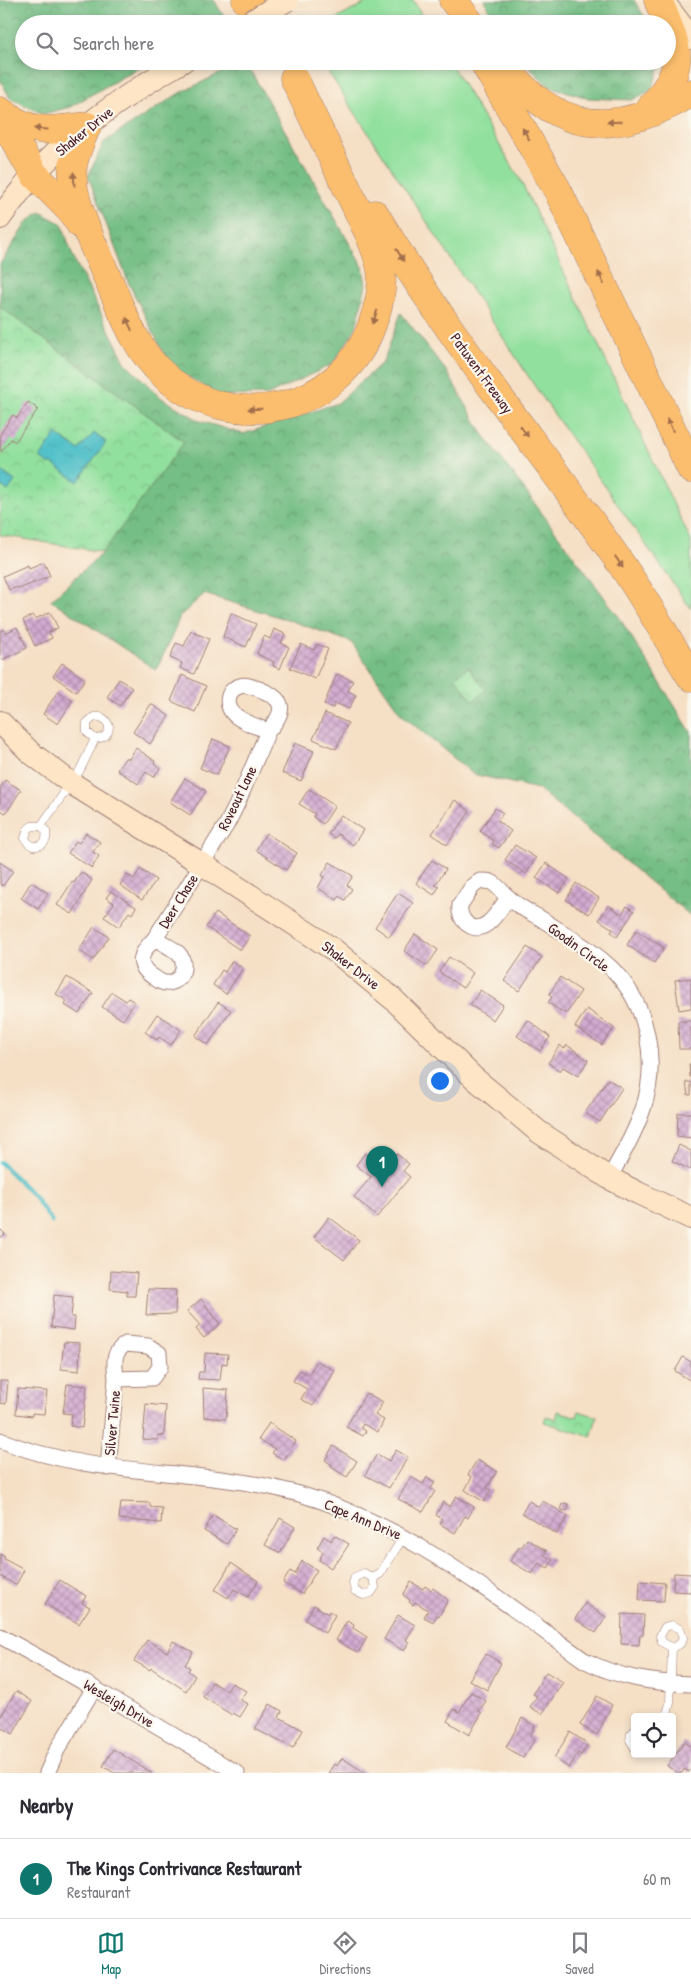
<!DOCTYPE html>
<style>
body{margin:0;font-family:"Patrick Hand",sans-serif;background:#f2f2f3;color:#2b2b33}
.controls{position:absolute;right:15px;bottom:15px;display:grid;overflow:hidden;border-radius:5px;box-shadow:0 2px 8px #0003}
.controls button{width:45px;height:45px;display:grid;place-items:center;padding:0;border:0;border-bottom:1px solid #e1e1e2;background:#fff;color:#2b2b33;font:25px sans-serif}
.you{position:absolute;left:439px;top:1080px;width:18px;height:18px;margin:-12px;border:4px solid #fff;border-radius:50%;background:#1a73e8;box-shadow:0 0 0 8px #1a73e833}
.badge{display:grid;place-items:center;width:32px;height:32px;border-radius:50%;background:#0f766e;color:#fff;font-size:16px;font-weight:700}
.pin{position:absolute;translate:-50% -41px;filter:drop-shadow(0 1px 2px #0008)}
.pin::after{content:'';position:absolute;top:26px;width:18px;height:15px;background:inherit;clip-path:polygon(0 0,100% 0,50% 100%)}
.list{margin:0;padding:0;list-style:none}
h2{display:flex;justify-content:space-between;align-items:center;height:65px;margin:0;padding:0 20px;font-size:21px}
h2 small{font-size:16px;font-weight:400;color:#7c7c81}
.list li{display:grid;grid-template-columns:32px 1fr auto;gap:15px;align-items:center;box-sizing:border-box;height:80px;padding:0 20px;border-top:1px solid #e1e1e2}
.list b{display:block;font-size:19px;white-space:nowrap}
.list p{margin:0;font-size:16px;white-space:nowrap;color:#7c7c81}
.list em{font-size:16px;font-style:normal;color:#7c7c81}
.icon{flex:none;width:28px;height:28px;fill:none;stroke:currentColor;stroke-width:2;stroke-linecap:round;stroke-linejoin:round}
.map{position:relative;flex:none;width:691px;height:1773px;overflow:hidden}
.search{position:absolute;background:#fff;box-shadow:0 2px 8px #0003;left:15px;right:15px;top:15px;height:55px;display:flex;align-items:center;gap:12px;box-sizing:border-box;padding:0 18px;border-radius:28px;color:#7c7c81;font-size:19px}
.sheet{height:145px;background:#fff}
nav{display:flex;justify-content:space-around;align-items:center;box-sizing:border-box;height:70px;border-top:1px solid #e1e1e2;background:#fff;font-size:14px;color:#7c7c81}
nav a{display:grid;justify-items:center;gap:2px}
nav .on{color:#0f766e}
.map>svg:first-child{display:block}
.grass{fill:#92e09e;stroke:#6e8064}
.forest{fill:url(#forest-crowns);stroke:#606e58}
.park{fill:url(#park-crowns);stroke:#6e8064}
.water{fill:url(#water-ripples);stroke:#4e707a}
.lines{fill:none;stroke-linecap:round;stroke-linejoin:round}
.stream{stroke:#53c1c9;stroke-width:4}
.building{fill:url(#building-cross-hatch)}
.lane-casing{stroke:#a07f78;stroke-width:9}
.street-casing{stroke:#a07f78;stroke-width:17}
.secondary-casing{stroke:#a07f78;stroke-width:24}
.highway-casing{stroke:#a07f78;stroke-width:29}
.lane{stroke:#fff;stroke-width:8}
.street{stroke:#fff;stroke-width:15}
.secondary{stroke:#fde5c5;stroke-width:22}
.highway{stroke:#fbbe6e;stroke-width:28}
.secondary-bridge-casing{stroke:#a07f78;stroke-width:24;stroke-linecap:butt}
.secondary-bridge{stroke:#fde5c5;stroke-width:22}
.oneway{fill:#a26e4c}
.labels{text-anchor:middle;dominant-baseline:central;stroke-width:4.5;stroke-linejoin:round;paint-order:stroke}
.street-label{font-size:15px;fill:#4a1f2b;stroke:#fbf7ec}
</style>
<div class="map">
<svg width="691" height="1773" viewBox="0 0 691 1773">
<defs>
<pattern id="forest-crowns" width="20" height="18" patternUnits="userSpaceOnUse" patternTransform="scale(1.25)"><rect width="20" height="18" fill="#75be85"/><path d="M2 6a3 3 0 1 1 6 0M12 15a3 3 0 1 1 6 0" fill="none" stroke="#629a6d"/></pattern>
<pattern id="park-crowns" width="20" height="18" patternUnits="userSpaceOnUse" patternTransform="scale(1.25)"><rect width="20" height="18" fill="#92e09e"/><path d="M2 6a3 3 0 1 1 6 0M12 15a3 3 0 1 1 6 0" fill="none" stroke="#7fc088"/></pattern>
<pattern id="water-ripples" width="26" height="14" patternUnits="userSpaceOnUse" patternTransform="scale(1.25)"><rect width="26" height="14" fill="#53c1c9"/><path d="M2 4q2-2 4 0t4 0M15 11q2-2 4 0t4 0" fill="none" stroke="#4aa5ad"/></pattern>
<pattern id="building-cross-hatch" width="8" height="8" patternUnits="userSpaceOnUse" patternTransform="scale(1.25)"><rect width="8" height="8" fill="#d3abd1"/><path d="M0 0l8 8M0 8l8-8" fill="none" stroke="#ad8baa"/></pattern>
</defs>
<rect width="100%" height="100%" fill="#fbf7ec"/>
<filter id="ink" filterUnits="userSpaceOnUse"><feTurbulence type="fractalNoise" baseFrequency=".02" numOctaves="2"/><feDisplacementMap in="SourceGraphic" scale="10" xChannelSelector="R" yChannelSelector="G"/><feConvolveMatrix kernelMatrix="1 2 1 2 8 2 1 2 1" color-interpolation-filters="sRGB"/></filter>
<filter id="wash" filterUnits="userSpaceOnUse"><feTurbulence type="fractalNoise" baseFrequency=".0096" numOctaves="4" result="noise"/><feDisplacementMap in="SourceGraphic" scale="20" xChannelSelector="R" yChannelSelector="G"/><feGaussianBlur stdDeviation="1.12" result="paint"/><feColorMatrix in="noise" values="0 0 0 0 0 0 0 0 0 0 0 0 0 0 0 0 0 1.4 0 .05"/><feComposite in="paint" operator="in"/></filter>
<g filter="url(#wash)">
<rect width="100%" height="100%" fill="#f5dfc5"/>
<path class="grass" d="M371,0H413L427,24H327Z
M321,61H449L520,179L691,541V609L540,394Z"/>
<path class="forest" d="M0,0H214L225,18L215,24H24V61H150L70,107L43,114L10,98L0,79Z
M484,0H634L649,24H497Z
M245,61L363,267L366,285L356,328L333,364L268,395L220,396L170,366L129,284L88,176L104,142L178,94Z
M524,61H661V65L651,90L632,100L588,98L548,86Z
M40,212L62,224L73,257L125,362L160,397L200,421L243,434L338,403L383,362L401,313L447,372L483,434L619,617L691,732V916L538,789L473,774L401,714L351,642L289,620L204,594L180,616L169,643L156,670L51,600L103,552L184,442L0,307V264L27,222Z"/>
<path class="park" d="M0,307L184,442L103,552L0,535Z
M468,667L486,690L473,701L455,677Z
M558,1411L577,1417L579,1411L597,1417L591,1437L544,1422L546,1416L556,1419Z"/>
<path class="water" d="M94,433L106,442L78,482L51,463L50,465L40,458L56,434L79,450Z
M0,470L15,481L8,491L0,485Z"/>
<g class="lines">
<path class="stream" d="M0,1162L33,1195L52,1222"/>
</g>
<g id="blocks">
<path class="building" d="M28,402L38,409L15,442L11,439L1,452L0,434L13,415L17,418Z
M44,562L50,576L19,589L18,587L9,590L3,576L28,565L29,568Z
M50,612L58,628L49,632L52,638L35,646L23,620L33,615L35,619Z
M231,613L256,624L246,647L223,637Z
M17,627L27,648L2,660L0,656V631L4,629L6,633Z
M274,629L285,634L281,643L289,647L280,669L273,666L274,662L257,654L264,636L270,639Z
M191,631L209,639L194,674L180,668L182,663L170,658L176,643L184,646Z
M301,644L314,650L317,644L328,649L315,679L290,668Z
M62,663L85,679L76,692L53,676Z
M337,674L353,681L348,691L356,695L349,709L335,703L333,708L324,704Z
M182,675L206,686L195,712L171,701Z
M119,679L132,688L120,706L107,697Z
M58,691L72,701L58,724L43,714Z
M151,704L169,716L150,744L133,732Z
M325,713L348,723L336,749L313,739Z
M213,739L230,746L217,775L200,768Z
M295,743L314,751L301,781L282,773Z
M136,748L155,761L154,763L160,768L154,777L146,772L138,784L117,770L126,757L129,759Z
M185,778L206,791L190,815L170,802Z
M5,780L21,790L6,813L0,810V788Z
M309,789L335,806L323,824L313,817L315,814L299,804Z
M455,800L470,811L447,845L432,834Z
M495,808L503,813L498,821L511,831L499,848L492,844L494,841L480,831Z
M341,815L363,830L353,845L338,834L335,838L328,834Z
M86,833L100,842L93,852L99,856L92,868L68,853L76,841L79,843Z
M266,833L297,853L286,870L256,850Z
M515,845L536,858L526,874L505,860Z
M432,860L446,869L435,885L439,887L434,895L416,883Z
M0,862L13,871L3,886L0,884Z
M330,862L353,876L347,885L352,889L345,900L339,896L337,900L318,888L324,877L322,875Z
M546,863L569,879L559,893L536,878Z
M140,869L156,880L142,900L120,885L127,875L134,879Z
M81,872L92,880L72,914L57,905L72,882L74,883Z
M31,882L48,893L38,909L21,898Z
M576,883L599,898L589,914L566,900Z
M111,891L136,907L132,914L129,912L119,927L104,917L114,903L106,898Z
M398,893L413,903L389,937L375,927Z
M608,905L622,914L627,906L634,911L617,937L611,932L613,929L599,920Z
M216,913L250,936L240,950L206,927Z
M94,927L109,937L93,960L79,950Z
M636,930L664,948L654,963L627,945Z
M415,934L438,950L427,966L404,951Z
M527,947L542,957L519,991L504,981Z
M449,957L473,973L463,988L439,972Z
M232,961L243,968L226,994L213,985L222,970L225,972Z
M67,977L93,993L79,1014L65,1005L67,1001L56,994Z
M560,977L581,991L566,1014L548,1003L552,997L549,995Z
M691,978V1008L679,1010L675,980Z
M480,990L503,1005L493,1020L470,1005Z
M112,992L126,1001L128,998L135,1002L123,1020L102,1007Z
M218,1002L231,1010L208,1045L195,1036Z
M587,1009L614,1028L602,1045L575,1027Z
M157,1014L181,1030L171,1045L159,1037L157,1040L145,1032Z
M528,1020L550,1037L540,1051L517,1036Z
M678,1021H691V1049H679Z
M560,1045L564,1049L567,1045L588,1060L578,1076L563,1067L560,1071L548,1063Z
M689,1064H691V1077H690Z
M608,1079L622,1088L600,1122L585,1113Z
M686,1082H691V1095H688Z
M678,1113H691V1138L677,1136Z
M679,1145L691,1151V1170L672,1161Z
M365,1153L384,1169L397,1154L409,1164L403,1171L410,1177L377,1217L354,1197L371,1177L356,1165Z
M329,1217L359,1240L344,1260L314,1237Z
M0,1229L5,1234L0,1238Z
M111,1271L137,1273L135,1296H127V1291L110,1289Z
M148,1289L176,1290L175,1314L146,1315Z
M54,1295L73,1297L71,1317H75L74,1330L51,1327Z
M201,1299L220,1324L204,1338L196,1329L200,1325L187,1311Z
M64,1342L80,1343L79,1371L61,1369Z
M205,1353L228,1354L227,1364L222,1363L220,1380L198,1379L199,1372H204Z
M683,1357L691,1362V1381L675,1371Z
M317,1361L335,1371L313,1406L301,1399L307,1389L293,1381L300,1370L308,1375Z
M0,1381H8L6,1404L0,1403Z
M67,1384L87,1386L82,1428L70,1426L72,1414L63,1413Z
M203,1388L228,1390L226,1419L204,1417Z
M18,1389L47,1391L44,1414L32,1413V1416L16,1414Z
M366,1393L383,1402L375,1415L384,1420L378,1432L363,1424L361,1428L366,1431L363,1436L346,1427Z
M146,1404L166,1406L164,1436L158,1435V1440L143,1439Z
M269,1423L296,1441L284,1460L272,1453L275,1449L259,1439Z
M333,1446L357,1461L347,1477L331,1467L332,1465L325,1460Z
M396,1450L408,1457L389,1488L365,1475L377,1454L389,1461Z
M477,1460L497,1471L487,1488L491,1490L484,1502L465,1490L472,1477L468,1475Z
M411,1477L423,1484L427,1477L435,1482L431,1489L435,1491L423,1512L398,1499Z
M456,1496L474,1507L468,1518L465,1516L455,1533L440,1524L442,1519L436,1515L443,1502L450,1507Z
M529,1501L539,1507L543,1501L568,1516L557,1534L522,1513Z
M121,1502L150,1503V1507L162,1508L161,1523L119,1519Z
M561 1507a4 4 0 1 1 8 0a4 4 0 1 1-8 0Z
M213,1515L236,1529L227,1544L204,1531Z
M280,1518L295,1527L280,1553L265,1545Z
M334,1535L349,1544L338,1561L337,1560L331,1568L319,1560L323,1552L317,1548L324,1536L331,1541Z
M527,1539L547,1551L544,1555L553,1560L548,1568L539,1563L532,1574L510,1561L519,1547L521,1548Z
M0,1554L5,1557L4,1559L24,1570L16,1585L0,1576Z
M302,1561L317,1570L302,1594L283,1583L290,1571L295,1574Z
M231,1563L258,1581L248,1597L234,1589L228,1598L215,1590Z
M674,1573L691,1574V1592L673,1591Z
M60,1580L86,1596L82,1603L90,1607L79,1624L45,1604Z
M640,1581L665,1583L664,1601L639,1600Z
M411,1582L423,1589L425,1586L431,1590L433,1588L448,1600L439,1616L437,1615L433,1622L424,1617L428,1610L415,1602L413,1605L409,1602L410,1600L403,1595Z
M585,1603L606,1617L596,1633L575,1619Z
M314,1605L328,1614L329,1611L335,1615L325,1633L305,1620Z
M622,1614L644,1615L643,1635H640L639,1645L621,1644Z
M398,1615L415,1625L406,1640L409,1642L404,1651L384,1639Z
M347,1621L354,1625L353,1628L367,1637L358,1653L336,1640Z
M147,1640L167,1652L173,1641L193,1652L185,1665L190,1668L188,1671L195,1676L186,1691L151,1668L150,1670L134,1661Z
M486,1654L501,1663L487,1690L469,1680Z
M546,1672L563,1682L542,1714L530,1707L537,1696L533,1694Z
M212,1682L227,1691L232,1683L246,1691L240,1700L248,1704L240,1717L233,1713L232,1715L203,1697Z
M16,1691L32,1701L13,1734L0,1727V1718Z
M471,1692L486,1701L479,1711L482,1713L469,1735L447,1721L454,1709L459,1712Z
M597,1696L612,1705L597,1735L580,1725Z
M270,1704L282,1711L279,1717L303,1730L293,1748L255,1729Z
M522,1718L535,1726L530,1736L535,1739L523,1758L506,1747Z
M570,1732L588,1744L581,1755L578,1753L569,1768L554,1758Z
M684,1742L691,1746V1769L689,1772L684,1769L682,1773H678L667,1766Z
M113,1749L152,1773H114L103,1766Z
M342,1758L366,1773H328L334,1764L337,1766Z"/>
</g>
</g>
<g filter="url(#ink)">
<use href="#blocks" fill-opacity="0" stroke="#a07f78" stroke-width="1"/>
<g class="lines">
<defs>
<path id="lane" d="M41,826L46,831C48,841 43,847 33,846L28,843L25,838L28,829L32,826H41L80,770L95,739C104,738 109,735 109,726C105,718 102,716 94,717L87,723V732L95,739
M373,1578L375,1587L371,1593L363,1595L355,1591L353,1583L355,1577L364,1573L373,1578L380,1574L404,1536
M666,1717L670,1703L672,1648L680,1644L683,1638L680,1629L671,1625L665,1627L660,1636L662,1642L672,1648
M635,1730L631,1734L630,1740L635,1748"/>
<path id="street" d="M508,898C499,910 484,939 466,923C461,918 459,912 460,905L472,887L480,881C484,881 488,881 491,882C498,885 502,893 508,897C517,906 529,912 540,918C564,934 590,948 611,968C648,1004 659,1061 643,1109C635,1133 622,1156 609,1178
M155,938C162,943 171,947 178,953C188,963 183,981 169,983C163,984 159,981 155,978C134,965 140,953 155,938L227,824L237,804L268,731C258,727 245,723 236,716C225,708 225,690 240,686C246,684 253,687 259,689C285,699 287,710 268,731
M0,1440C88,1476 183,1468 275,1488C395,1514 486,1590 584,1660C619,1678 651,1683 691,1684
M108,1468L116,1379L152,1378L160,1367L159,1353L148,1346L126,1344C111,1353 115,1364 116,1379
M0,1636L85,1683L237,1773
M47,1773L57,1750L94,1688"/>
<path id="secondary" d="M666,5L691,38
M0,218C18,193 37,169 60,148C97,115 140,86 183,61
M0,722L31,753L71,783L202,864L334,950L393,999L474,1078L539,1132L609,1178L638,1193L691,1218"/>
<path id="highway" d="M246,0L261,24
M453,0L471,24
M483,61L558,191L691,469
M500,61C556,135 614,139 691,93
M0,111C31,135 50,131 87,126C82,139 75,152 73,166C69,197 92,241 104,270C121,307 134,350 166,377C234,436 341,411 372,325C378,308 384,288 381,270C379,257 374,246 369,234L294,78
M646,113C689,65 680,55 658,0
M0,115L34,174L71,211L80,224
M375,214C447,336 538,445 619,561C645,598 667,639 691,677"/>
</defs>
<use href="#lane" class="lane-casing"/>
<use href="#street" class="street-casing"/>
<use href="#secondary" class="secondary-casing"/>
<use href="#highway" class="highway-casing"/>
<use href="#lane" class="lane"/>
<use href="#street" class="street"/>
<use href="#secondary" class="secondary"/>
<use href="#highway" class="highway"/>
<defs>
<path id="secondary-bridge" d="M247,24L287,0"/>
</defs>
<use href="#secondary-bridge" class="secondary-bridge-casing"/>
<use href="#secondary-bridge" class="secondary-bridge"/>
</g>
<defs><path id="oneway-solid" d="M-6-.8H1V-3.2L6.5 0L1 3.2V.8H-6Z" transform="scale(1.25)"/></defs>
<g class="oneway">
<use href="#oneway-solid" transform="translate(614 122) rotate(179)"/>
<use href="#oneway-solid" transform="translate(41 129) rotate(-176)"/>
<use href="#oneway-solid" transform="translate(526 134) rotate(-120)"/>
<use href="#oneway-solid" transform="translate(74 179) rotate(-94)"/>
<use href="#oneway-solid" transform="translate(400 255) rotate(58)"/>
<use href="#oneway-solid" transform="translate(601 278) rotate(-115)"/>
<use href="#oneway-solid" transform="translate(375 317) rotate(108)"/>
<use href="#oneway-solid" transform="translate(129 324) rotate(-114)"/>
<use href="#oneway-solid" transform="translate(255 409) rotate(178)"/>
<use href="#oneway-solid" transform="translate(670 425) rotate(-115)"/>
<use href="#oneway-solid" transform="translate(524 431) rotate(53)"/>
<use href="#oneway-solid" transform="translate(619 562) rotate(56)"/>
</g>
</g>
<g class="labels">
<g class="street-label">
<text transform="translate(84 131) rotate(-39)">Shaker Drive</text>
<text transform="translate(482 373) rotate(54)">Patuxent Freeway</text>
<text transform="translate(237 798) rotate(-64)">Roveout Lane</text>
<text transform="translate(178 901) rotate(-58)">Deer Chase</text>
<text transform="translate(579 947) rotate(36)">Goodin Circle</text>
<text transform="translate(351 965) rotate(38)">Shaker Drive</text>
<text transform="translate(112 1423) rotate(-85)">Silver Twine</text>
<text transform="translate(363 1519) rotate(23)">Cape Ann Drive</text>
<text transform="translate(119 1703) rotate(31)">Wesleigh Drive</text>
</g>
</g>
</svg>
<div class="controls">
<button><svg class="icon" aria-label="locate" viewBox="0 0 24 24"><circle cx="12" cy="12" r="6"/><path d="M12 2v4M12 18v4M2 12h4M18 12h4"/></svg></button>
</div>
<div class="you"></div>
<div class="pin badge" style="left:382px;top:1187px">1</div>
<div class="search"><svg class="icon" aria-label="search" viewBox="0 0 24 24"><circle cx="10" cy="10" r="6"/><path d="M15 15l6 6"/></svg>Search here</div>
</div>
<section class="sheet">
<h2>Nearby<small></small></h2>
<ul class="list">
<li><span class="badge">1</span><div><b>The Kings Contrivance Restaurant</b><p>Restaurant</p></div><em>60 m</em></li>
</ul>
</section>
<nav>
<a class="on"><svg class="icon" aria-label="map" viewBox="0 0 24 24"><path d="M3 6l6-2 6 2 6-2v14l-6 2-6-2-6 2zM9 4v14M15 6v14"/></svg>Map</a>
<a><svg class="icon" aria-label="directions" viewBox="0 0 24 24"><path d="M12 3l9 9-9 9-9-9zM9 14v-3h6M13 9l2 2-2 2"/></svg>Directions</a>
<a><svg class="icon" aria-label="saved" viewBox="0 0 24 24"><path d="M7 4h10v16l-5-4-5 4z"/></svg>Saved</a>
</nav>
